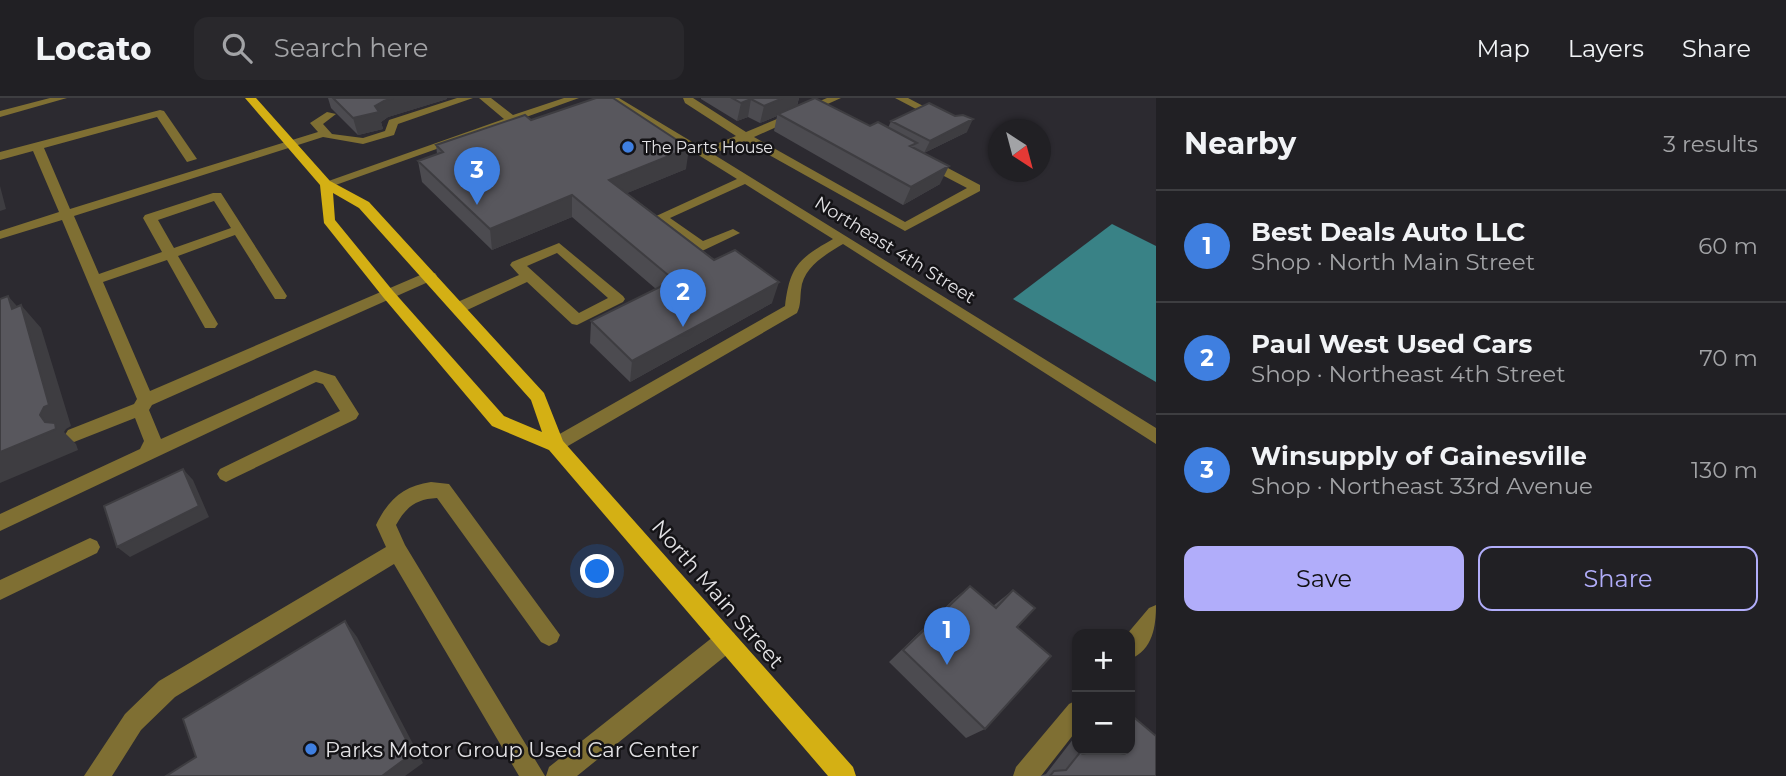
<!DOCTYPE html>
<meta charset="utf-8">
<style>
body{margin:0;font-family:Montserrat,sans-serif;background:#29282c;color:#f1f3f6}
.controls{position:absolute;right:21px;bottom:21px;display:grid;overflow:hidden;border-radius:14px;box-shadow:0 2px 5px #0004}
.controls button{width:63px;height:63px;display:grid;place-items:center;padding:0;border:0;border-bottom:2px solid #3e3e41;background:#212024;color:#f1f3f6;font:35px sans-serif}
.compass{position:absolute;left:988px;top:21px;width:63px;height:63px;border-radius:50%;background:#212024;box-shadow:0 2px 5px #0004;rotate:144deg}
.you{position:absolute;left:598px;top:474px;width:24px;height:24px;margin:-18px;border:5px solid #fff;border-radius:50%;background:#1a73e8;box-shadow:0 0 0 10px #1a73e833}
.badge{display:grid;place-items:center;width:46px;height:46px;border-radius:50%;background:#b1adfa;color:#fff;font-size:23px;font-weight:700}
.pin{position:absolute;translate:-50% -58px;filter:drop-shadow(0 2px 4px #0008)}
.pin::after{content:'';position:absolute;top:37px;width:24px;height:21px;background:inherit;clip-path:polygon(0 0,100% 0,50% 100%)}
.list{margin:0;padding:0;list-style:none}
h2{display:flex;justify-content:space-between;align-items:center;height:91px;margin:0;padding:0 28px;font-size:30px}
h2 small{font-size:23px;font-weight:400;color:#a2a3a6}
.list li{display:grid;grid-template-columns:46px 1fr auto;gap:21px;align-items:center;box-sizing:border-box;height:112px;padding:0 28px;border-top:2px solid #3e3e41}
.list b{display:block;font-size:26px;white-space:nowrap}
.list p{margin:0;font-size:23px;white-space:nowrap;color:#a2a3a6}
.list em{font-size:23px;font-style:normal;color:#a2a3a6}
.actions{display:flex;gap:14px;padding:21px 28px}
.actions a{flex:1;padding:16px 0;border:2px solid #b1adfa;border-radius:14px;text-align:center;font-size:24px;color:#b1adfa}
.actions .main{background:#b1adfa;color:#111}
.icon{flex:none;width:38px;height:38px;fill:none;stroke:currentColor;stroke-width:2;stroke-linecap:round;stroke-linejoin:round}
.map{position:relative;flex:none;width:1156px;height:678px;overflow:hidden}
header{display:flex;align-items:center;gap:42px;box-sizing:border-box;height:98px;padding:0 35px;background:#212024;border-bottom:2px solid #3e3e41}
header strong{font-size:33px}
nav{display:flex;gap:38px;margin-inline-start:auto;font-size:24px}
.search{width:490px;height:63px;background:#29282c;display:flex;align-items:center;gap:18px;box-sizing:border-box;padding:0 24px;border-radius:14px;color:#a2a3a6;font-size:26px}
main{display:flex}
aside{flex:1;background:#212024}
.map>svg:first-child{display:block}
.water{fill:#398286}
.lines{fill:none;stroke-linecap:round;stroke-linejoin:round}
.minor{fill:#7f6f33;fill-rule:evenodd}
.major{fill:#d4b014;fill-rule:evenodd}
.wall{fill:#4c4b50}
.shaded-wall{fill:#3e3d41}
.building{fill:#58575d;stroke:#3e3d41;stroke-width:2}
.shop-dot{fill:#3f7fe0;stroke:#141316;stroke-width:2.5}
.labels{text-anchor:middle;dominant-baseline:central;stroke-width:5;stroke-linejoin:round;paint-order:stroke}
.far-poi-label{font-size:16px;fill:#e3e2e5;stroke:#141316;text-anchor:start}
.street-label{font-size:18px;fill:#e3e2e5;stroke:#141316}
.near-street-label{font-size:21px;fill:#e3e2e5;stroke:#141316}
.near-poi-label{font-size:21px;fill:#e3e2e5;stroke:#141316;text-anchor:start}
</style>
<header>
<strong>Locato</strong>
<div class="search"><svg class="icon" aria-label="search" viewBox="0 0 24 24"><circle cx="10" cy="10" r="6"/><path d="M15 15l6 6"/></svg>Search here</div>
<nav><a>Map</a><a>Layers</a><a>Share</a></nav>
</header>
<main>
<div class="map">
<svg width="1156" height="678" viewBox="0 0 1156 678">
<rect width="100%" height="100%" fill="#2c2a30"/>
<path class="water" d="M1112,126L1156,148V284L1013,201Z"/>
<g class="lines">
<path class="minor" d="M50,0H67L0,19V13Z
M457,0H473L398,26L394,37L363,46L323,39L74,118L99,176L162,154L143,120L145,117L213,95H221L287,198L285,201H275L235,137L178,158L218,226L215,230H205L167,162L103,184L150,293L425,175H435L437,178L435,181L152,307L149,312L161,341L315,272L335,278L359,316L356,321L232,381L226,384L220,381L217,376L220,371L340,313L323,286L316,284L0,433V416L140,351L144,343L135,320L74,344L68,342L65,337L68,332L134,306L137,301L62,122L0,141V133L59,114L33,53L0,62V54L160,12L164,13L197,61L187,64L157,19L44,50L70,111L318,34L310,25L327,14L336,16L323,26L332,36L363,40L385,33L389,22ZM214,103L231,130L174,150L158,122Z
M479,0H491L513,17L564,0H579L330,89L326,90L320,86L504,21Z
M607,0H619L704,51L736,38L685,5L683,0H693L746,34L827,0H841L754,39L905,124L967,90L921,66V60H929L980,87V93L905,133L744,43L713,56L1156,330V346L843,146C825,157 803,169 801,192C800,200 801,207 797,215L561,352H549L546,347L549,342L785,208C790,168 798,161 833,141L745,86L670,120L703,143L733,131L740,135L702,153L654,119L737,81Z
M895,0H908L946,20L937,22Z
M559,145L623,198L625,201L623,204L577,227L572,226L527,184L463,214H453L451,210L453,206L519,177L510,167L512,164ZM557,155L608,200L579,215L527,168Z
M431,384L449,386L560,537L557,544L549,548L541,544L437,400C416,401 406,409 396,427L405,447L545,678H519L394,466L175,599L141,632L112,678H84L125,616L159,583L386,449L376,427C388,402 403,388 431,384Z
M90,440L97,443L100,449L97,455L0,502V482Z
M1156,507C1156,528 1153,552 1130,561V536H1127L1149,510Z
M726,532L734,535L737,543L734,551L577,678H546L549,669L718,535Z
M1077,602V632L1041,678H1013L1016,669L1069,606Z"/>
<path class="major" d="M245,0H256L330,83L369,104L544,295L563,343L853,669L856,678H828L549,352L492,328L383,199L324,125L320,87ZM333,95L359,110L531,302L542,334L504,318L393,193L335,122Z"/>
</g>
<path class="wall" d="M328,0H447V1L388,19L381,24L383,31L358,37L331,10Z
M701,0H799L797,8L870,28L888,30L891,23L967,34L924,55L940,86L903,107L774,33L777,18L760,25L748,19L737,23L701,1Z
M531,22L686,71L627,95L772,205L630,284L590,245L591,223L656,191L572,119L492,152L422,84L418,63L437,56L436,47Z
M970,488L993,508L1013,492L1017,529L985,631L966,640L889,564L954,501Z
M1077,636V652H1130L1156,678H1040L1046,676Z"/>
<path class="shaded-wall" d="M393,0H447V1L388,19L381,24L383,31L358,37L353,20L384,3Z
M783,0H799L796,10L778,16L777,18L760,25L764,8Z
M751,1L748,19L737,23L741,5Z
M973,21L967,34L924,55L930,43Z
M689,50L686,71L608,103L609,82Z
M949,68L940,86L903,107L911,89Z
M0,88L6,111L0,113Z
M572,97V119L492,152L490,131Z
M779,184L772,205L630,284L632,263Z
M8,198L23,215L21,207L41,230L71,328L66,331L64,334L76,346L78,352L0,385V354L45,324L40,317Z
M183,371L193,382L209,419L130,459L117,449Z
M345,523L357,539L423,665L405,678H382Z"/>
<path class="building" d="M333,0H393L384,3L375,8L379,14L353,20Z
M596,0H613L689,50L609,82L714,162L735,152L779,184L632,263L591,223L674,182L572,97L490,131L418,63L443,54L436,47L525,17L531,22Z
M732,0H783L764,8L751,1L741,5Z
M815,0L870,28L878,24L917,45L910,48L949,68L911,89L778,16Z
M929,5L955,18L963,17L973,21L930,43L891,23Z
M8,198L12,211L21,207L49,307L44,309L40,317L45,324L55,325L56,331L0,354V201Z
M183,371L199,408L117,449L104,408Z
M970,488L996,510L1013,492L1035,510L1017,529L1051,558L985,631L903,552Z
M345,523L413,655L382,678H166L196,659L183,621Z
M1130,616L1156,638V678H1050L1054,673L1066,672L1082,652H1130Z"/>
<g class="shop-dot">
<circle cx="628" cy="49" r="7"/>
<circle cx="311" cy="651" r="7"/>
</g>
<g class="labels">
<g class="far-poi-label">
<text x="642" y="49">The Parts House</text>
</g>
<g class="street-label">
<text transform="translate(895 152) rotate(32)">Northeast 4th Street</text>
</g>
<g class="near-street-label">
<text transform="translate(718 496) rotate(49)">North Main Street</text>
</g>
<g class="near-poi-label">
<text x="325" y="651">Parks Motor Group Used Car Center</text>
</g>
</g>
</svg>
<div class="controls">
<button>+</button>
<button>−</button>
</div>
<svg class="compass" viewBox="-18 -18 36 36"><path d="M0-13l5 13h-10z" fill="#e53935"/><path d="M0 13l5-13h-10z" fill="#a2a3a6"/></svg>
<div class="you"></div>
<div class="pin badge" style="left:947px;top:567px;background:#3f7fe0">1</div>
<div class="pin badge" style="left:683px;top:229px;background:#3f7fe0">2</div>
<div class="pin badge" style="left:477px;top:107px;background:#3f7fe0">3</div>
</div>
<aside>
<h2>Nearby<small>3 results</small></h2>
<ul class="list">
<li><span class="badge" style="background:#3f7fe0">1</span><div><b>Best Deals Auto LLC</b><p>Shop · North Main Street</p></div><em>60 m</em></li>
<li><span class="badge" style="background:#3f7fe0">2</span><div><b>Paul West Used Cars</b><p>Shop · Northeast 4th Street</p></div><em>70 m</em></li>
<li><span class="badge" style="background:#3f7fe0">3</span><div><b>Winsupply of Gainesville</b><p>Shop · Northeast 33rd Avenue</p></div><em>130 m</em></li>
</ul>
<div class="actions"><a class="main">Save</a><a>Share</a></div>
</aside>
</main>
